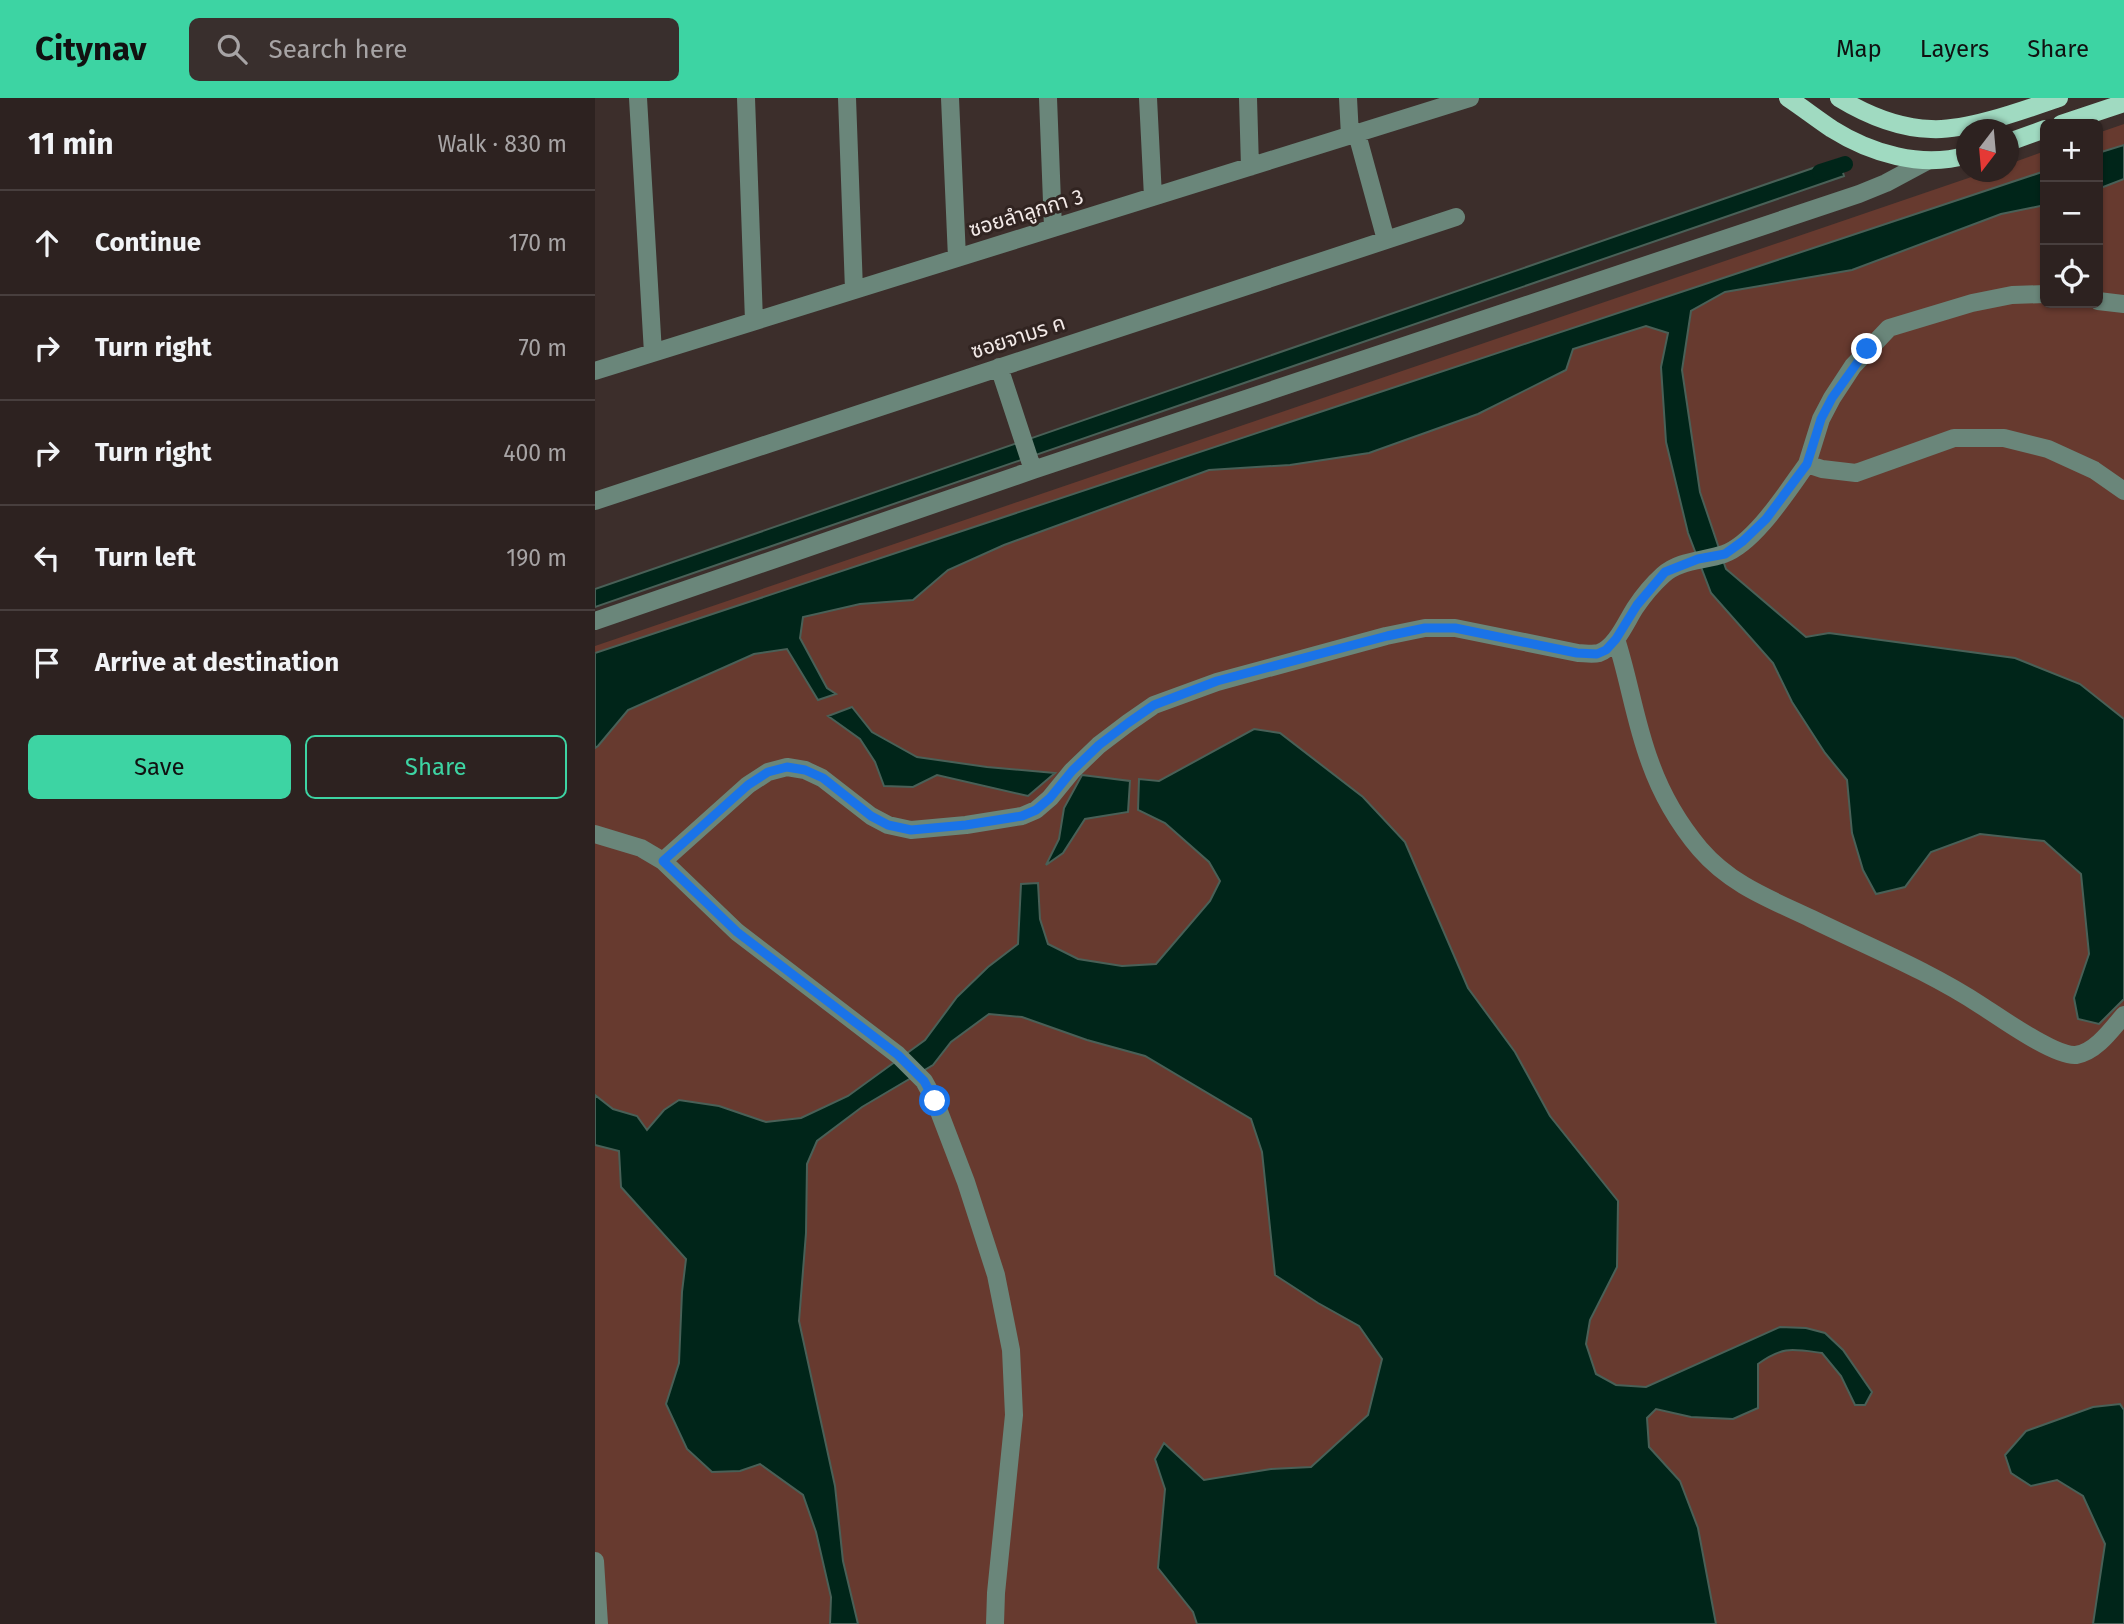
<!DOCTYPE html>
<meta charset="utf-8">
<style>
body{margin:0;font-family:"Fira Sans","Noto Sans Thai",sans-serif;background:#392f2d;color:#f1f3f6}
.controls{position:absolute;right:21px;top:21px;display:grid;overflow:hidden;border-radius:10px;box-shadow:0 2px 5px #0004}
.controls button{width:63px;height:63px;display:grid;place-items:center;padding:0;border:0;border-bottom:2px solid #483f3e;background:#2d2220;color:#f1f3f6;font:35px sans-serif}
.compass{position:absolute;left:1361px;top:21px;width:63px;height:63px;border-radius:50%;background:#2d2220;box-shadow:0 2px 5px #0004;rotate:196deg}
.stop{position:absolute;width:21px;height:21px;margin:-16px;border:5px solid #1a73e8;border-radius:50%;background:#fff}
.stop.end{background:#1a73e8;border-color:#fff;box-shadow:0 2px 7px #0008}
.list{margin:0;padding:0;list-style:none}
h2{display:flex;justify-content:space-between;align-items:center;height:91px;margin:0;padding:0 28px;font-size:30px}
h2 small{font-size:23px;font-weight:400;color:#a7a4a5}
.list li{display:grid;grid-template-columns:46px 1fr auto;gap:21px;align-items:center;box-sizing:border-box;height:105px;padding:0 28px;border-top:2px solid #483f3e}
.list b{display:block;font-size:26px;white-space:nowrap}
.list em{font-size:23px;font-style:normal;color:#a7a4a5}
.actions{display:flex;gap:14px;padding:21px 28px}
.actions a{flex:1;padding:16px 0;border:2px solid #3dd4a3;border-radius:10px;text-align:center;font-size:24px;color:#3dd4a3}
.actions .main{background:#3dd4a3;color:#111}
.icon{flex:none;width:38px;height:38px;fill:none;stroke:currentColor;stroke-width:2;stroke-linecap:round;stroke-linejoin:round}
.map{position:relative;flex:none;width:1529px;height:1526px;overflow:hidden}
header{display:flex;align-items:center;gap:42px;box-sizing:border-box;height:98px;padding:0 35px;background:#3dd4a3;color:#111}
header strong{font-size:33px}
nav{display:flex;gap:38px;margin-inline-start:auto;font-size:24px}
.search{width:490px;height:63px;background:#392f2d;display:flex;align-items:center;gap:18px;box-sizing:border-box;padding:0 24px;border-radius:10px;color:#a7a4a5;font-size:26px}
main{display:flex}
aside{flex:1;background:#2d2220}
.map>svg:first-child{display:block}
.green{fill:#673a2f}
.water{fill:#002519;stroke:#496057;stroke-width:2}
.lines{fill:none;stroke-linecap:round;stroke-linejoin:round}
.canal{stroke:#002519;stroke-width:16}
.minor{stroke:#6a867a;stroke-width:18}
.major{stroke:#a0dac1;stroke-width:18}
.route{stroke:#1a73e8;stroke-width:9}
.labels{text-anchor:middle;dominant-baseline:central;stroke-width:6;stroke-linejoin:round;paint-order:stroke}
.street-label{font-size:21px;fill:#f3eae8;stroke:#312421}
</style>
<header>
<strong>Citynav</strong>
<div class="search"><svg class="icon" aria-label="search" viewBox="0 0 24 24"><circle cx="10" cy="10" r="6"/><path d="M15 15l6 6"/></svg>Search here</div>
<nav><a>Map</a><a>Layers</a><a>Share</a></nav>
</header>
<main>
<aside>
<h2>11 min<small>Walk · 830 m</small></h2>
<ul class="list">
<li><svg class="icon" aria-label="ahead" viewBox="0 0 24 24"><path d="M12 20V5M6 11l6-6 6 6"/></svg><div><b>Continue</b></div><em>170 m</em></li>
<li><svg class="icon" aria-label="right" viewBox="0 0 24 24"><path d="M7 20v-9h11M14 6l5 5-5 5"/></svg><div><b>Turn right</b></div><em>70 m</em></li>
<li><svg class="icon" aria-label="right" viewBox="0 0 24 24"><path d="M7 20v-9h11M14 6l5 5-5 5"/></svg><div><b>Turn right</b></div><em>400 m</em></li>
<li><svg class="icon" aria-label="left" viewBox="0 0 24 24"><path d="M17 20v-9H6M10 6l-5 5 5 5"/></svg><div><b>Turn left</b></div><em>190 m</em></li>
<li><svg class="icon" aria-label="arrive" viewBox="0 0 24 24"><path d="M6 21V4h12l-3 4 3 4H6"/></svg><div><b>Arrive at destination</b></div></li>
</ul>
<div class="actions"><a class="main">Save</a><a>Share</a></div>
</aside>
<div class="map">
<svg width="1529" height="1526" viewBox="0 0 1529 1526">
<rect width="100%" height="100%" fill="#3c2e2b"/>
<path class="green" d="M1529,26V1526H0V548L1391,74H1414V66L1450,53V205H1503V35Z"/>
<path class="water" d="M1529,47V81L1503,91V55Z
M1244,61L1249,78L0,509V491Z
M1450,73V107L1406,116L1257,172L1130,194L1096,213L1087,272L1105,394L1131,471L1211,539L1234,535L1420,560L1485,586L1529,621V901L1504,926L1483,921L1479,900L1494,856L1486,776L1449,743L1385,736L1336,754L1310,789L1281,796L1268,772L1257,735L1252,682L1230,655L1197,604L1178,565L1116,495L1093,435L1071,344L1066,269L1073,235L1051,228L978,251L971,272L883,316L774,355L695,367L614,372L409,447L353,472L318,502L265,506L208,519L205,540L232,590L241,596L223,602L192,551L159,556L33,612L3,648L0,650V555Z
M257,609L277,634L322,659L392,669L460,675L433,698L342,677L318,689L289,688L280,664L265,641L233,618Z
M659,631L685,635L768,699L810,744L873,890L920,954L955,1018L1023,1103L1022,1169L995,1222L991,1246L1001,1276L1021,1287L1051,1289L1185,1229L1211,1230L1230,1235L1248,1252L1277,1294L1270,1307H1260L1246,1278L1227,1255C1197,1251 1188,1248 1163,1266V1310L1138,1321L1096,1319L1061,1311L1052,1320L1054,1349L1085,1383L1103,1430L1121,1526H602L598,1514L563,1470L570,1391L560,1361L569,1345L609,1382L676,1371L716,1369L773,1317L787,1261L764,1228L723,1205L680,1177L667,1054L656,1021L550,958L492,942L427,919L394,916L356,944L338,967L267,1009L222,1043L212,1066L211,1135L204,1223L240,1388L248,1463L263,1526H235L236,1499L221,1434L208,1397L165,1366L145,1373L117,1374L92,1351L71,1306L84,1265L87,1194L91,1161L26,1089L24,1053L0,1047V997L18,1011L42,1018L52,1032L69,1012L84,1002L124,1008L171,1024L206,1020L253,998L330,942L362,899L393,869L423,846L426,786L443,785L445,821L453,846L483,861L527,868L561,866L615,803L625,783L614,764L570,725L543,712L544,681L564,683Z
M487,677L535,683L533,714L490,721L468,755L451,767L464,741L469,710Z
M1525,1306L1529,1312V1526H1498L1510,1446L1488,1398L1462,1382L1436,1388L1416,1375L1410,1357L1431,1333L1498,1309Z"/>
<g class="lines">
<path class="canal" d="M1225,74L1250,66"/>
<path class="minor" d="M43,0L58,255
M151,0L159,223
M252,0L259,192
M355,0L362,160
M453,0L458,130
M553,0L558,99
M653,0L655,69
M753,0L755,38
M762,36L791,142
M1503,203L1529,206
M404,269L438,372
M0,273L875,0
M1212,366L1226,321L1237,300L1258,268L1294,230L1377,205L1417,197L1450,196
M0,403L861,119
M0,523L438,372L1264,96L1291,85L1332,63
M1021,541C1034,581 1040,624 1055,664C1066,695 1084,726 1105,751C1136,787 1175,801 1217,821C1274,849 1334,873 1387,908C1406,920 1460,959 1481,957C1501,954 1517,931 1529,917
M0,736L46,750L68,763L153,687L173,674L192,669L210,672L227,680L276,718L293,727L316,732L371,727L427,718L441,712L455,700L477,673L504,647L533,625L559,607L622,584L791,538L830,530H860L983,555C989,555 997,557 1004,555C1021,549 1031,524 1040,510C1048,498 1058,486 1068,477C1084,462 1109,463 1129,456C1160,445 1193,392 1212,366L1227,371L1261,375L1359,340H1409L1453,351L1499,372L1529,393
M68,763L142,834L303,957L329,983L340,1003L371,1084L401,1177L416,1252L419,1317L401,1495L400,1526
M0,1463L4,1526"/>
<path class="major" d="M1193,0C1208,10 1222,21 1237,31C1275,55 1327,71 1372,57
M1244,0C1272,17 1303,30 1336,31C1372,33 1429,12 1464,0
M1466,26L1529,5
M1414,44L1450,31"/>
</g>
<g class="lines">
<path class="route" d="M340,1003L329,983L303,957L142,834L68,763L153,687L173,674L192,669L210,672L228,680L276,718L293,727L316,732L371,727L427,718L441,712L455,700L477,673L504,647L533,625L559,607L622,583L792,538L830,530H860L982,555L1002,556L1011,552L1021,541L1042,507L1070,474L1103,461L1130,456L1148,443L1171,421L1212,366L1226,321L1237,300L1272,251"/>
</g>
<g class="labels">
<g class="street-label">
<text transform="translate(431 115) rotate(-17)">ซอยลำลูกกา 3</text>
<text transform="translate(423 239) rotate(-18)">ซอยจามร ค</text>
</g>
</g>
</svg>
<div class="controls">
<button>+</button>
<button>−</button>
<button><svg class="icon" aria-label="locate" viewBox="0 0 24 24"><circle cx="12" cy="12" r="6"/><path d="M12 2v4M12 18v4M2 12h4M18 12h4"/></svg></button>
</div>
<svg class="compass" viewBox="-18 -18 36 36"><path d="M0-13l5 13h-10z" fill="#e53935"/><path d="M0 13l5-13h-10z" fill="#a7a4a5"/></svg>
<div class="stop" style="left:340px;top:1003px"></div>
<div class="stop end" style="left:1272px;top:251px"></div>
</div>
</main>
